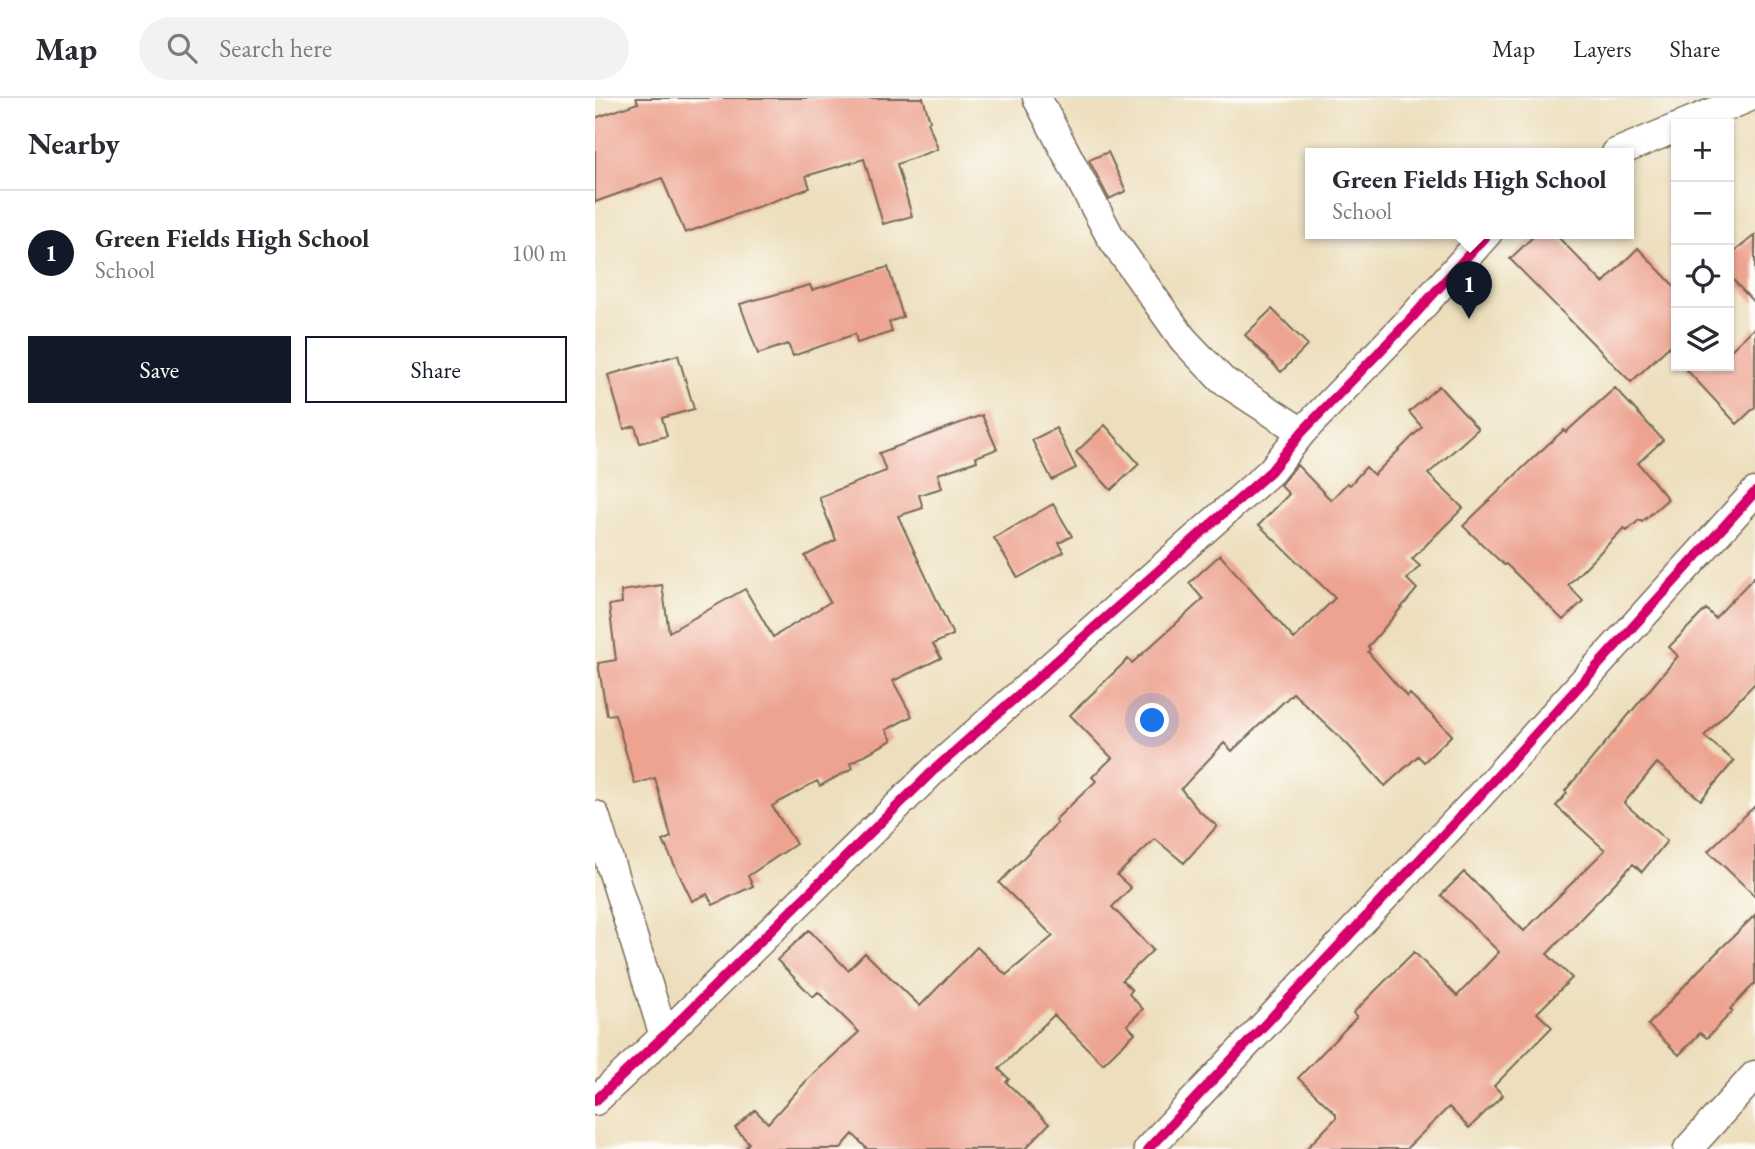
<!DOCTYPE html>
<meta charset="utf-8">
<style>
body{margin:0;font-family:"EB Garamond",serif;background:#f2f2f3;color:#2b2b33}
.controls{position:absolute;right:21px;top:21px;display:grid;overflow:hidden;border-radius:0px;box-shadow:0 2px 5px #0004}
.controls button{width:63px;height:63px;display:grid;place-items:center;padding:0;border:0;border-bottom:2px solid #e1e1e2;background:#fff;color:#2b2b33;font:35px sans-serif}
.you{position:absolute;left:558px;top:623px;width:24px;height:24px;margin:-18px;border:5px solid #fff;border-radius:50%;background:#1a73e8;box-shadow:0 0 0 10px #1a73e833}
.badge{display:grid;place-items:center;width:46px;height:46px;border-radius:50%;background:#111827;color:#fff;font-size:23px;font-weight:700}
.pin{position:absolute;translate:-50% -58px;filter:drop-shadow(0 2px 4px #0008)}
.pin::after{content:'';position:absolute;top:37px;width:24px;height:21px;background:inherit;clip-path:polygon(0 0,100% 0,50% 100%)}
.popup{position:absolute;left:710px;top:50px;width:329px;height:91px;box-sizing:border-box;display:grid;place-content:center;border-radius:0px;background:#fff;filter:drop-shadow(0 2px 5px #0005);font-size:23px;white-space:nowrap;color:#7c7c81}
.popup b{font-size:26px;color:#2b2b33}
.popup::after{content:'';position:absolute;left:50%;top:100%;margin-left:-14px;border:14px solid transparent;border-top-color:#fff}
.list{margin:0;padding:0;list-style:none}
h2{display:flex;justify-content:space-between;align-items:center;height:91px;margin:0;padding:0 28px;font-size:30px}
h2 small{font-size:23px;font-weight:400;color:#7c7c81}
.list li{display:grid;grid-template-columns:46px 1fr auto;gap:21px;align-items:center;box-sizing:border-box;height:126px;padding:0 28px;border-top:2px solid #e1e1e2}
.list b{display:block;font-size:26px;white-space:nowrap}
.list p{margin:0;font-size:23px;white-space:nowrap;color:#7c7c81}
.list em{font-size:23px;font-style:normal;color:#7c7c81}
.actions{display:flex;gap:14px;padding:21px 28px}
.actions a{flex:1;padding:16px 0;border:2px solid #111827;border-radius:0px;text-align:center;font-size:24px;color:#111827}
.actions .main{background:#111827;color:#fff}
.icon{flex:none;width:38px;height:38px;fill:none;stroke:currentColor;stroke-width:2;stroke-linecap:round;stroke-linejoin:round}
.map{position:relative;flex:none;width:1160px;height:1051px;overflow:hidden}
header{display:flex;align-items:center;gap:42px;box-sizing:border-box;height:98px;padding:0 35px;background:#fff;border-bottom:2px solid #e1e1e2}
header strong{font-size:33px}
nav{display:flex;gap:38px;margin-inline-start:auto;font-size:24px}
.search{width:490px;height:63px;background:#f2f2f3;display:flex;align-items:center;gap:18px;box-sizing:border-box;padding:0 24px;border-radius:38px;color:#7c7c81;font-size:26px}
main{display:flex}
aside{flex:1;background:#fff}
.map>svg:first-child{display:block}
.building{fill:#eda390}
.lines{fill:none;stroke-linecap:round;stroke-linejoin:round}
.street-casing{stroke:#796956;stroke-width:31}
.street{stroke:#fff;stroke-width:28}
.cycleway-casing{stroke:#fdfcf7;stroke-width:15}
.cycleway{stroke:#d6006c;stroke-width:10}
</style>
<header>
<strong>Map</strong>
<div class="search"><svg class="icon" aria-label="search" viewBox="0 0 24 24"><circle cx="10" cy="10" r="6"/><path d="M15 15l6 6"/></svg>Search here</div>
<nav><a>Map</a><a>Layers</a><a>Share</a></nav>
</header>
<main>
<aside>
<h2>Nearby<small></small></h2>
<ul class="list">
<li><span class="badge">1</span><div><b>Green Fields High School</b><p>School</p></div><em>100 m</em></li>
</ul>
<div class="actions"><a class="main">Save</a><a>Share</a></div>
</aside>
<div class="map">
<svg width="1160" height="1051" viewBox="0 0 1160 1051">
<rect width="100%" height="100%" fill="#fdfcf7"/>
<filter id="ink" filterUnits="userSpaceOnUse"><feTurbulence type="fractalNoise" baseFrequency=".0143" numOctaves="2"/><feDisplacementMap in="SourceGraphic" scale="14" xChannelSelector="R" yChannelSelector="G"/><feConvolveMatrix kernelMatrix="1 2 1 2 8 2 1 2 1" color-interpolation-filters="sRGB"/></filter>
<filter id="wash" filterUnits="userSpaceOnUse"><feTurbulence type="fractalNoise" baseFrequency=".00686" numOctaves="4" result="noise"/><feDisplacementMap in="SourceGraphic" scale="28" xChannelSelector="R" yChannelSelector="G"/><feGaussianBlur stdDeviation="1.57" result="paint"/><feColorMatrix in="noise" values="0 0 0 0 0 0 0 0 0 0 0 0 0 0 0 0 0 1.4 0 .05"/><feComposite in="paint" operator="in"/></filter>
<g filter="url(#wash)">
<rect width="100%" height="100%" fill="#eddfbd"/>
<g id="blocks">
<path class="building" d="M41,0H328L335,23L333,24L343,51L302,66L317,118L288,126L269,61L211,78L215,90L90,135L67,80L0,104V20L43,5Z
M513,54L531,93L514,101L494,62Z
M942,135H959L1008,185L1043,150L1081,190V242L1036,284L915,161Z
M1160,137V206L1134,177V158Z
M293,169L308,219L294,224L297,234L262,245L260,236L198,258L193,246L163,256L145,206L215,187L217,192Z
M677,211L713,247L686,274L650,237Z
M1160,229V309L1142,326L1088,268H1134V254Z
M83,257L99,311L67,320L72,338L45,345L40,328L29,331L13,277Z
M844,288L883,331L833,376L868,410L817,461L825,468L812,481L822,491L773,549L775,551L773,554L812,599L815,596L857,637L829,664L823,658L790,688L753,647L698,595L637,653L629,645L586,691L603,712L622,728L589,765L560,741L522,777L536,790L517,809L558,852L527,882L537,892L534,896L548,911L532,927L540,935L508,966L459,917L404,971L414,981L411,984L454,1026L430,1051H272L258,1036L245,1051H149L154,1045L140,1030L160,1012L173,1025L214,980L264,934L223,894L218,899L182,862L214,832L253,872L270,855L325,908L382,849L411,877L458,838L404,785L462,725L460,722L501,683L497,679L517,660L475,617L533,561L537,565L608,501L594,485L625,457L699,541L740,500L664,427L694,396L685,387L702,367L736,402L752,385L755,387L771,369L779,377L827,329L814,314Z
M1020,290L1068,342L1043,365L1073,401L1047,424L1044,422L1032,433L1029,430L973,487L988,503L968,522L911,466L909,467L868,428L939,359L969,332L971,334Z
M387,317L402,351L381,359L382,363L343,376L347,390L324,397L328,410L303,418L358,537L338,546L346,560L298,583L317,618L291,632L297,642L255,665L258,670L225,688L222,683L177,708L201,746L153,778L158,788L118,807L112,796L97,803L68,743L76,739L60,680L40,686L20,616L12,617L3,565L21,562L14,507L27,505L26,493L67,487L74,534L150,491L178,539L235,504L210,458L241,442L224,399L291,373L284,355Z
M510,327L544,366L516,392L481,354Z
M461,330L481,370L457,382L437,342Z
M458,406L477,438L464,445L469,454L423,480L399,440Z
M1160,478V585L1109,638L1139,663L1106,702L1062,665L1029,705L1072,743L1047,774L1038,766L952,856L977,880L942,915L957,929L899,988L908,997L874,1030L854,1009L811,1051H711L741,1020V1016L703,980L762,919L758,915L819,854L862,898L904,854L846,797L869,774L929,833L1010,752L961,708L972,695L970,693L1083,558L1074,549L1111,511L1120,520Z
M1160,708V798L1113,753Z
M1160,817V885L1135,911L1138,913L1112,940L1105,935L1084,957L1053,927L1104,872Z"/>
</g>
</g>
<g filter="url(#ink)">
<use href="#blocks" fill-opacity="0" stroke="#796956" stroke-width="2"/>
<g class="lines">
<defs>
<path id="street" d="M442,0L515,138L588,241L627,282L707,334
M1089,26L1153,0
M1021,55L1081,30
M0,717L69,938
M0,1003L69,938L340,671L676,373L707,334L814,223L893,135
M553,1051L879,704L1160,394
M1093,1051L1160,977"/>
</defs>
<use href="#street" class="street-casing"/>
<use href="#street" class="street"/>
<defs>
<path id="cycleway" d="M0,1003L69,938L340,671L676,373L707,334L814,223L893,135
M553,1051L879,704L1160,394"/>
</defs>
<use href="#cycleway" class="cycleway-casing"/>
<use href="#cycleway" class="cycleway"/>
</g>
</g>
</svg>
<div class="controls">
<button>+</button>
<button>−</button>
<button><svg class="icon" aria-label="locate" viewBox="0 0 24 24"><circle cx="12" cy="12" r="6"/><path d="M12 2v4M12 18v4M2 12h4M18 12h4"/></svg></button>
<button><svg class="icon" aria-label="layers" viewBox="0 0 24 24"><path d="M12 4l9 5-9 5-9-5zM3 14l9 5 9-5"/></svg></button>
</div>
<div class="you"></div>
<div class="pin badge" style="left:874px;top:221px">1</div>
<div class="popup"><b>Green Fields High School</b>School</div>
</div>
</main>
